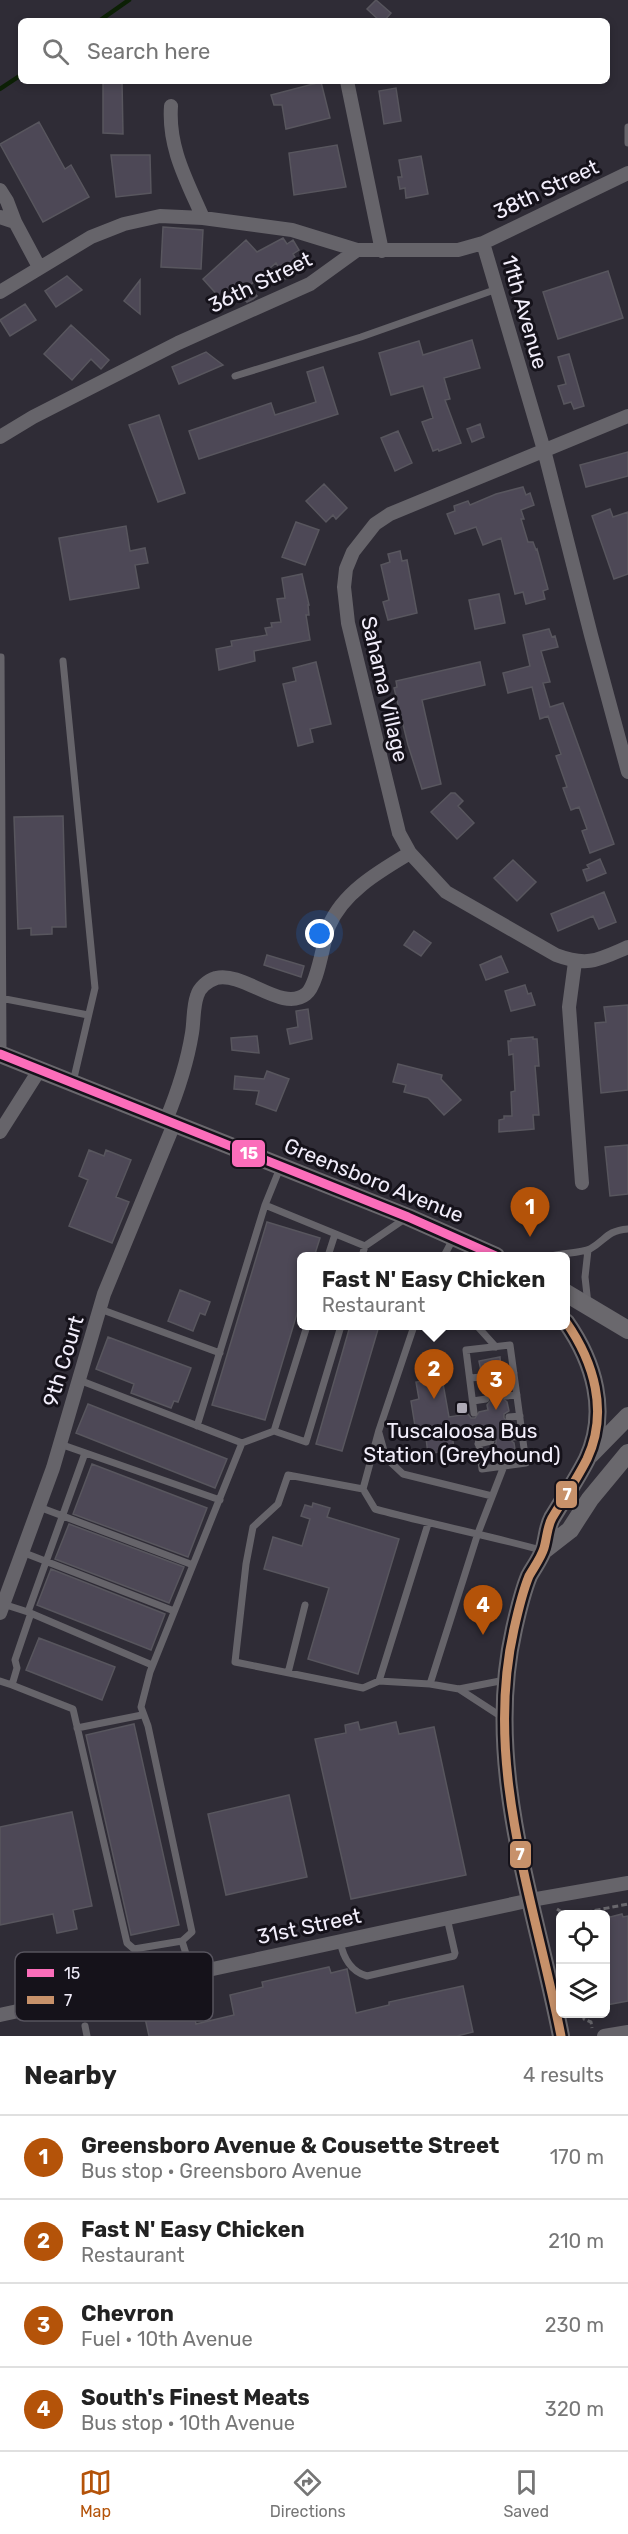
<!DOCTYPE html>
<meta charset="utf-8">
<style>
body{margin:0;font-family:Rubik,sans-serif;background:#f2f2f2;color:#222}
.controls{position:absolute;right:18px;bottom:18px;display:grid;overflow:hidden;border-radius:9px;box-shadow:0 3px 9px #0003}
.controls button{width:54px;height:54px;display:grid;place-items:center;padding:0;border:0;border-bottom:2px solid #e0e0e0;background:#fff;color:#222;font:30px sans-serif}
.you{position:absolute;left:320px;top:934px;width:21px;height:21px;margin:-15px;border:4px solid #fff;border-radius:50%;background:#1a73e8;box-shadow:0 0 0 9px #1a73e833}
.badge{display:grid;place-items:center;width:39px;height:39px;border-radius:50%;background:#b45309;color:#fff;font-size:20px;font-weight:700}
.pin{position:absolute;translate:-50% -50px;filter:drop-shadow(0 2px 3px #0008)}
.pin::after{content:'';position:absolute;top:32px;width:21px;height:18px;background:inherit;clip-path:polygon(0 0,100% 0,50% 100%)}
.popup{position:absolute;left:297px;top:1252px;width:273px;height:78px;box-sizing:border-box;display:grid;place-content:center;border-radius:9px;background:#fff;filter:drop-shadow(0 2px 4px #0005);font-size:20px;white-space:nowrap;color:#767676}
.popup b{font-size:22px;color:#222}
.popup::after{content:'';position:absolute;left:50%;top:100%;margin-left:-12px;border:12px solid transparent;border-top-color:#fff}
.list{margin:0;padding:0;list-style:none}
h2{display:flex;justify-content:space-between;align-items:center;height:78px;margin:0;padding:0 24px;font-size:26px}
h2 small{font-size:20px;font-weight:400;color:#767676}
.list li{display:grid;grid-template-columns:39px 1fr auto;gap:18px;align-items:center;box-sizing:border-box;height:84px;padding:0 24px;border-top:2px solid #e0e0e0}
.list b{display:block;font-size:22px;white-space:nowrap}
.list p{margin:0;font-size:20px;white-space:nowrap;color:#767676}
.list em{font-size:20px;font-style:normal;color:#767676}
.icon{flex:none;width:33px;height:33px;fill:none;stroke:currentColor;stroke-width:2;stroke-linecap:round;stroke-linejoin:round}
.map{position:relative;flex:none;width:628px;height:2036px;overflow:hidden}
.search{position:absolute;background:#fff;box-shadow:0 3px 9px #0003;left:18px;right:18px;top:18px;height:66px;display:flex;align-items:center;gap:15px;box-sizing:border-box;padding:0 21px;border-radius:9px;color:#767676;font-size:22px}
.sheet{height:414px;background:#fff}
nav{display:flex;justify-content:space-around;align-items:center;box-sizing:border-box;height:84px;border-top:2px solid #e0e0e0;background:#fff;font-size:16px;color:#767676}
nav a{display:grid;justify-items:center;gap:3px}
nav .on{color:#b45309}
.map>svg:first-child{display:block}
.lines{fill:none;stroke-linecap:round;stroke-linejoin:round}
.stream{stroke:#0c2005;stroke-width:4.5}
.building{fill:#4d4856;stroke:#58565e;stroke-width:1.5}
.path{stroke:#68676c;stroke-width:3;stroke-dasharray:6 3;stroke-linecap:butt}
.service{stroke:#66646a;stroke-width:7}
.minor{stroke:#66646a;stroke-width:14}
.secondary{stroke:#6a686d;stroke-width:18}
.bus-1-casing{stroke:#15121a;stroke-width:14}
.bus-2-casing{stroke:#15121a;stroke-width:14}
.bus-1{stroke:#fb6dba;stroke-width:9}
.bus-2{stroke:#c7916a;stroke-width:9}
.poi-dot{fill:#aeaab6;stroke:#15121a;stroke-width:2}
.labels{text-anchor:middle;dominant-baseline:central;stroke-width:6;stroke-linejoin:round;paint-order:stroke}
.street-label{font-size:21px;fill:#f2eefb;stroke:#15121a}
.poi-label{font-size:21px;fill:#f2eefb;stroke:#15121a}
.key{fill:#15121a;stroke:#57545e;stroke-width:1.5}
.key-label{font-size:16px;fill:#f2eefb}
.line-badge{stroke:#15121a;stroke-width:2}
.badge-label{font-size:16px;text-anchor:middle;font-weight:bold;fill:#fff}
</style>
<div class="map">
<svg width="628" height="2036" viewBox="0 0 628 2036">
<rect width="100%" height="100%" fill="#2f2c36"/>
<g class="lines">
<path class="stream" d="M99,21L129,0
M0,89L21,75"/>
</g>
<path class="building" d="M376,0L391,13L384,21H380L367,9Z
M103,81H122L123,134L103,133Z
M321,82L330,118L286,129L282,105H274L271,95Z
M396,88L401,121L384,124L379,91Z
M39,122L65,169L71,165L89,197L43,222L0,144Z
M337,145L346,187L294,195L289,153Z
M111,155H150L151,193L116,197Z
M421,156L428,194L406,198L405,188L400,189L398,177H402L399,160Z
M163,227L203,230L201,269L161,267Z
M283,238L287,244L293,240L299,250L293,254L302,269L285,279L276,263L248,287L257,296L253,299L247,302L241,296L228,307L203,279L246,240L257,252Z
M608,271L623,318L558,339L543,292Z
M67,276L82,290L56,307L45,291Z
M140,280V314L124,301Z
M25,304L36,320L10,336L0,320Z
M71,325L109,360L101,369L91,359L72,380L44,354Z
M472,340L480,368L444,378L450,399L445,400L461,443L439,451L438,449L433,451L422,422L433,418L423,386L391,395L379,353L419,341L423,355Z
M206,352L223,365L179,384L172,367Z
M569,354L584,406L574,409L571,402L564,404L558,386L566,384L558,357Z
M323,367L338,414L199,459L189,431L271,403L275,415L316,402L307,372Z
M159,415L185,493L158,502L129,425Z
M480,424L484,437L472,442L467,429Z
M398,431L412,463L395,471L381,438Z
M628,452V476L586,487L580,465Z
M324,484L347,508L336,519L333,515L326,522L306,501Z
M523,487L526,495L530,493L534,505L521,510L524,519H521L528,542H533L536,550L537,549L548,589L543,591L545,599L526,604L523,592L515,594L501,538L483,545L476,527L455,534L447,514L455,511L454,506L468,501L470,505L496,494Z
M610,509L613,517L628,512V574L614,579L592,516Z
M296,522L319,530L305,565L282,557Z
M126,526L130,551L145,548L148,563L135,565L139,588L70,600L59,538Z
M400,551L402,561L407,560L417,613L388,620L383,602L389,600L381,565L390,562L388,554Z
M302,574L309,605H308L309,615H306L310,640L254,651L255,661L219,670L216,649L232,646L231,641L267,635L265,628L272,627L271,623L281,622L277,599L285,598L282,578Z
M499,594L505,623L475,629L469,600Z
M549,629L552,637L555,636L558,647L541,651L550,682L543,683L550,707L563,703L614,844L590,853L582,831L587,829L579,807L571,810L563,788L567,787L556,756L561,754L548,716L540,719L532,687L508,693L503,673L530,666L523,635Z
M316,662L331,724L310,729L313,742L298,746L283,684L296,681L293,668Z
M480,662L485,685L422,700L441,784L422,789L408,745L394,688L397,687L396,681Z
M451,793H455L463,801L458,806L474,823L457,839L431,812Z
M63,816L66,927H52V934L31,935V928L18,929L14,817Z
M600,859L606,873L587,881L583,870L589,868L587,865Z
M513,860L536,882L517,901L494,878Z
M604,892L616,922L599,929L593,916L558,931L551,914Z
M414,931L431,943L421,956L404,945Z
M267,955L304,966L301,977L264,965Z
M501,956L508,972L486,980L480,965Z
M525,985L528,994L531,993L535,1005L511,1011L505,991Z
M628,1005V1090L601,1093L595,1023L606,1022L604,1007Z
M308,1009L312,1039L290,1044L287,1029L298,1027L296,1011Z
M257,1036L259,1053L232,1050L231,1038Z
M533,1037V1039H537L539,1066H535L539,1115H533L534,1129L499,1132V1120L504,1119V1116H512L511,1092L515,1091L513,1054L509,1055L508,1041H511V1039Z
M398,1064L442,1075L441,1079L461,1100L444,1115L428,1098L404,1092L406,1085L393,1082Z
M267,1071L289,1079L276,1111L256,1104L259,1091L234,1089L235,1076L264,1079Z
M628,1145V1194L610,1196L605,1147Z
M89,1150L104,1156L106,1150L131,1160L116,1197L129,1202L112,1243L69,1226L88,1180L79,1176Z
M267,1222L320,1238L314,1257H302V1297L265,1420L212,1405Z
M180,1290L210,1302L205,1315L200,1313L193,1331L168,1321Z
M350,1326H379L342,1451L316,1444Z
M108,1337L191,1368L178,1402L174,1401L171,1408L131,1393L134,1384L96,1369Z
M500,1357L501,1369L496,1375L498,1379L503,1380L505,1391L501,1397L507,1402L509,1411L504,1414V1418L510,1423L512,1432L508,1438L514,1443L516,1456L494,1460L492,1447L496,1443V1439L490,1436L489,1428L482,1429L477,1424L473,1426L471,1431L452,1434L454,1449L428,1454L425,1430L416,1432L411,1401L419,1399L416,1382L442,1378L449,1417L468,1414L471,1418H475L479,1412L488,1410L487,1405L492,1399L490,1395L485,1394L483,1383L487,1376L481,1371L479,1361Z
M88,1404L227,1459L215,1488L76,1433Z
M92,1464L207,1508L188,1557L73,1514Z
M313,1503L330,1508L327,1517L399,1539L358,1674L308,1659L329,1588L264,1569L273,1537L302,1546L310,1519L301,1516L305,1505L312,1507Z
M69,1524L184,1567L169,1603L55,1559Z
M51,1569L165,1614L151,1650L37,1605Z
M39,1638L115,1667L102,1700L26,1670Z
M358,1722L360,1730L396,1722L399,1734L434,1727L466,1875L351,1899L315,1739L346,1733L345,1725Z
M134,1724L179,1925L131,1935L86,1735Z
M289,1795L307,1877L226,1895L208,1814Z
M72,1812L92,1906L73,1910L77,1929L57,1933L53,1914L0,1925V1827Z
M622,1914L623,1917L628,1916V2001L606,2005V1918Z
M329,1967L331,1973L347,1969L356,2013L389,2005V2002L463,1986L473,2032L457,2036H149L145,2018L192,2007L196,2024L234,2015L230,1995L263,1987L262,1982Z"/>
<g class="lines">
<path class="path" d="M557,1909L565,1914
M577,1914L628,1904
M583,2014L584,2019L591,2022L592,2028"/>
<path class="service" d="M628,127V143
M235,376L361,337L497,289
M1,657L3,1053
M63,661L95,988L73,1082
M0,998L88,1015
M280,1168L265,1205L365,1246
M328,1256L335,1234
M362,1256L365,1246L406,1218
M444,1256L454,1237
M551,1256C562,1253 581,1253 590,1249C607,1239 606,1231 628,1229
M588,1304L585,1277L588,1250
M100,1309L220,1353
M307,1326L274,1431L306,1442L341,1326
M477,1326L496,1347
M502,1375L514,1373
M470,1378L482,1377
M79,1380L242,1443
M506,1396L517,1395
M473,1401L486,1399
M474,1413L466,1350L510,1345L526,1463L482,1469L477,1430
M509,1417L520,1416
M197,1426L265,1205
M379,1433L386,1458L403,1474L492,1496
M513,1437L522,1436
M60,1444L220,1500
M478,1444L491,1441
M363,1489L379,1430L414,1326
M39,1507L193,1565
M428,1524L379,1681L430,1684L459,1689L505,1680
M22,1552L174,1611
M3,1604L28,1612L85,1453
M28,1612L152,1665
M31,1613L15,1660L17,1668L12,1685L73,1709L127,1943L134,1949L182,1941
M288,1673L305,1605
M0,1681L12,1685
M379,1681L363,1688L235,1662L246,1564L253,1527L278,1504L288,1475L363,1489L375,1509C430,1524 486,1535 541,1550
M430,1684L478,1533L504,1466
M459,1689L502,1717
M77,1728L142,1715
M340,1941C343,1957 351,1972 367,1976L454,1956L455,1953L447,1918
M98,1960L105,1992
M192,1973L182,1941L192,1932L148,1726L141,1707L150,1672L242,1443L274,1431
M85,2026L87,2036"/>
<path class="minor" d="M347,81L382,251
M171,106C168,148 187,181 203,218
M0,190L7,201L15,222L0,217
M15,222L39,267
M483,243L544,450L591,635L628,772
M0,292L91,237L124,224L160,216L203,218L292,230L357,250H458L483,243L628,173
M628,416L390,514L375,524L353,552L346,569L344,587L348,623L399,833L410,853L446,892L556,955C588,967 598,960 628,947
M0,437L33,417L178,343L310,284L357,250
M575,962L569,1007L582,1183
M166,1120C178,1091 187,1064 192,1033C194,1021 193,1007 197,996C199,988 207,981 216,978C244,971 282,1013 306,994C318,985 323,941 329,926C343,892 380,871 410,853
M0,1132L40,1069
M0,1613L53,1468L104,1294L174,1124
M0,2015L531,1900L628,1883
M604,2036L628,2032"/>
<path class="secondary" d="M0,1054L408,1217L496,1256
M566,1293L628,1330
M590,1455L628,1416
M543,1551L570,1530L590,1499L628,1453
M561,2036C535,1903 483,1766 514,1629C518,1611 522,1593 529,1576C534,1567 541,1558 544,1548C547,1538 547,1527 552,1518C564,1498 577,1479 587,1459C609,1412 594,1362 566,1322"/>
<defs>
<path id="bus-1" d="M0,1054L408,1217L496,1256"/>
<path id="bus-2" d="M561,2036C535,1903 483,1766 514,1629C518,1611 522,1593 529,1576C534,1567 541,1558 544,1548C547,1538 547,1527 552,1518C564,1498 577,1479 587,1459C609,1412 594,1362 566,1322"/>
</defs>
<use href="#bus-1" class="bus-1-casing"/>
<use href="#bus-2" class="bus-2-casing"/>
<use href="#bus-1" class="bus-1"/>
<use href="#bus-2" class="bus-2"/>
</g>
<rect class="poi-dot" x="456" y="1402" width="12" height="12" rx="3"/>
<g class="labels">
<g class="street-label">
<text transform="translate(546 189) rotate(-25)">38th Street</text>
<text transform="translate(260 282) rotate(-26)">36th Street</text>
<text transform="translate(525 312) rotate(74)">11th Avenue</text>
<text transform="translate(385 689) rotate(77)">Sahama Village</text>
<text transform="translate(374 1180) rotate(22)">Greensboro Avenue</text>
<text transform="translate(63 1361) rotate(-73)">9th Court</text>
<text transform="translate(309 1926) rotate(-12)">31st Street</text>
</g>
<g class="poi-label">
<text x="462" y="1430">Tuscaloosa Bus<tspan x="462" dy="24">Station (Greyhound)</tspan></text>
</g>
</g>
<rect x="15" y="1952" width="198" height="69" rx="9" class="key"/>
<rect x="27" y="1969" width="27" height="8" fill="#fb6dba"/>
<rect x="27" y="1996" width="27" height="8" fill="#c7916a"/>
<g class="key-label">
<text x="64" y="1979">15</text>
<text x="64" y="2006">7</text>
</g>
<g class="line-badge">
<rect x="231" y="1139" width="35" height="29" rx="6" fill="#fb6dba"/>
<rect x="555" y="1480" width="23" height="29" rx="6" fill="#c7916a"/>
<rect x="509" y="1840" width="23" height="29" rx="6" fill="#c7916a"/>
</g>
<g class="badge-label">
<text x="249" y="1159">15</text>
<text x="567" y="1500">7</text>
<text x="520" y="1860">7</text>
</g>
</svg>
<div class="controls">
<button><svg class="icon" aria-label="locate" viewBox="0 0 24 24"><circle cx="12" cy="12" r="6"/><path d="M12 2v4M12 18v4M2 12h4M18 12h4"/></svg></button>
<button><svg class="icon" aria-label="layers" viewBox="0 0 24 24"><path d="M12 4l9 5-9 5-9-5zM3 14l9 5 9-5"/></svg></button>
</div>
<div class="you"></div>
<div class="pin badge" style="left:530px;top:1237px">1</div>
<div class="pin badge" style="left:434px;top:1399px">2</div>
<div class="popup"><b>Fast N' Easy Chicken</b>Restaurant</div>
<div class="pin badge" style="left:496px;top:1410px">3</div>
<div class="pin badge" style="left:483px;top:1635px">4</div>
<div class="search"><svg class="icon" aria-label="search" viewBox="0 0 24 24"><circle cx="10" cy="10" r="6"/><path d="M15 15l6 6"/></svg>Search here</div>
</div>
<section class="sheet">
<h2>Nearby<small>4 results</small></h2>
<ul class="list">
<li><span class="badge">1</span><div><b>Greensboro Avenue &amp; Cousette Street</b><p>Bus stop · Greensboro Avenue</p></div><em>170 m</em></li>
<li><span class="badge">2</span><div><b>Fast N' Easy Chicken</b><p>Restaurant</p></div><em>210 m</em></li>
<li><span class="badge">3</span><div><b>Chevron</b><p>Fuel · 10th Avenue</p></div><em>230 m</em></li>
<li><span class="badge">4</span><div><b>South's Finest Meats</b><p>Bus stop · 10th Avenue</p></div><em>320 m</em></li>
</ul>
</section>
<nav>
<a class="on"><svg class="icon" aria-label="map" viewBox="0 0 24 24"><path d="M3 6l6-2 6 2 6-2v14l-6 2-6-2-6 2zM9 4v14M15 6v14"/></svg>Map</a>
<a><svg class="icon" aria-label="directions" viewBox="0 0 24 24"><path d="M12 3l9 9-9 9-9-9zM9 14v-3h6M13 9l2 2-2 2"/></svg>Directions</a>
<a><svg class="icon" aria-label="saved" viewBox="0 0 24 24"><path d="M7 4h10v16l-5-4-5 4z"/></svg>Saved</a>
</nav>
